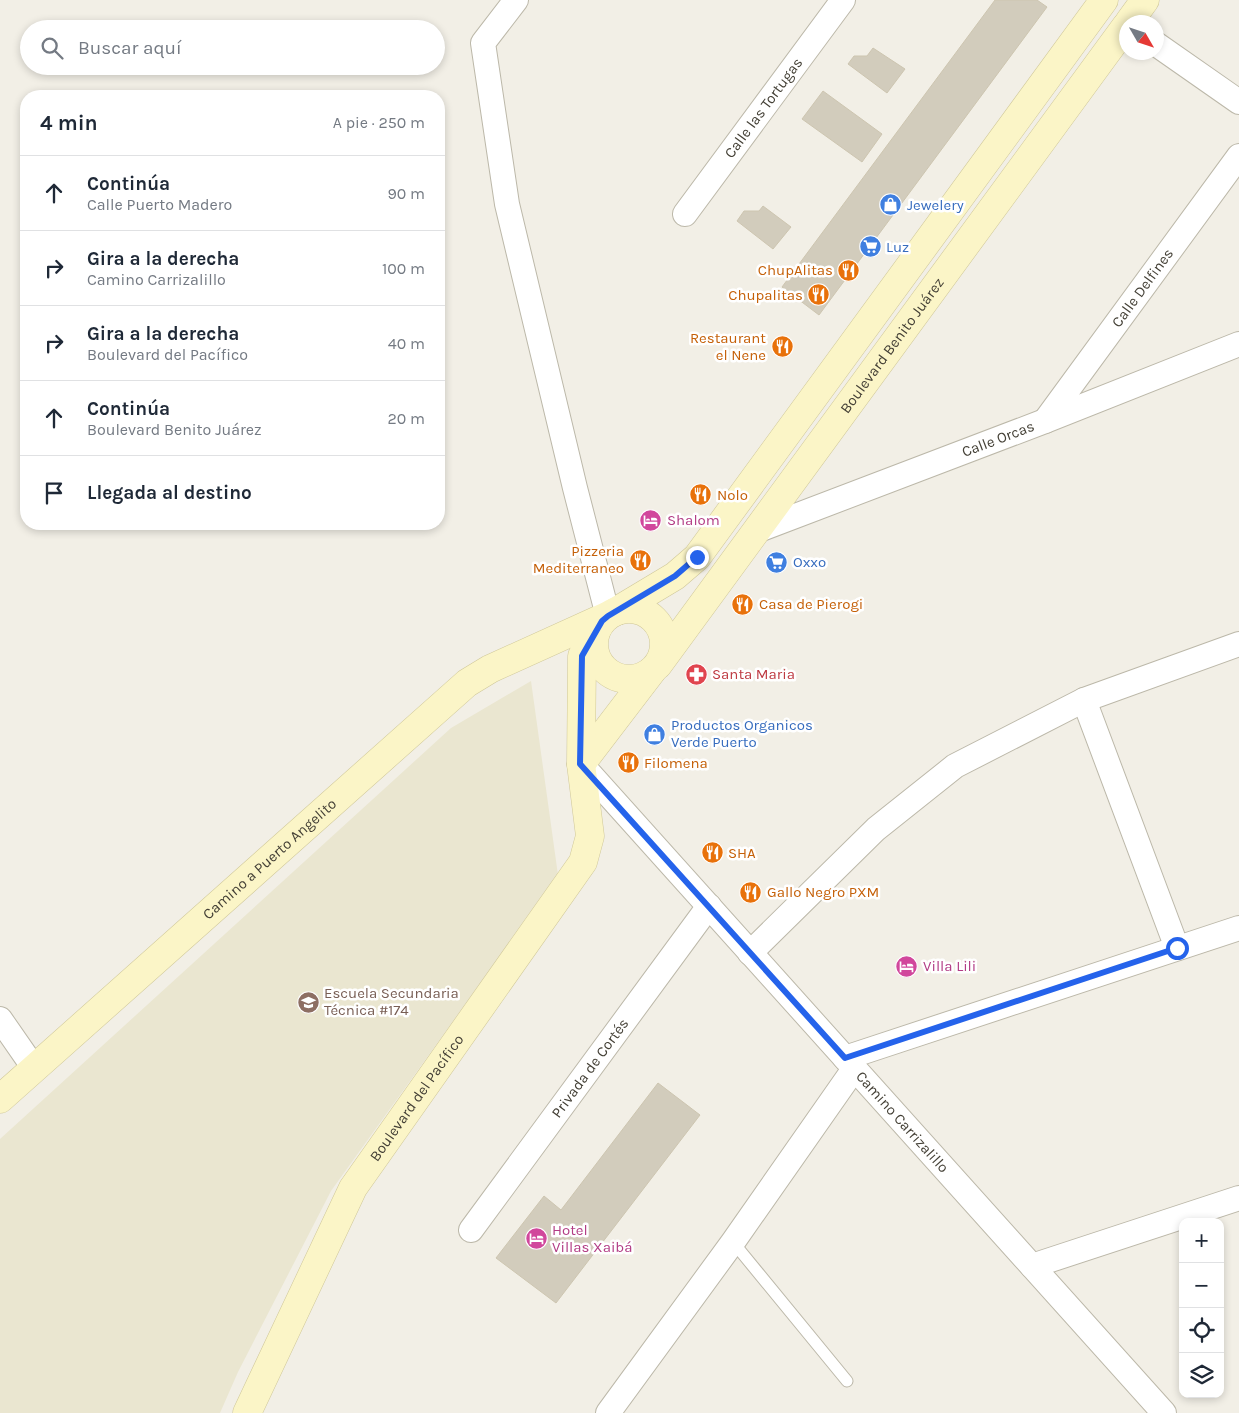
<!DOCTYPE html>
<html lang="es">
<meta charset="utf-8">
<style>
body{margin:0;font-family:Karla,sans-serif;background:#f6f6f7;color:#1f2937}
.controls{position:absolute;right:15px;bottom:15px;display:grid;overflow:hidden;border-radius:10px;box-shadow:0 2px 8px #0003}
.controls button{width:45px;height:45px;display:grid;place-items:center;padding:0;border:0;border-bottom:1px solid #e0e1e3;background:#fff;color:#1f2937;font:25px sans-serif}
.compass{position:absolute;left:1119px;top:15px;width:45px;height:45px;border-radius:50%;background:#fff;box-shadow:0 2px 8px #0003;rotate:129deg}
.stop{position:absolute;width:15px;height:15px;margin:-11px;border:4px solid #2563eb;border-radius:50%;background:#fff}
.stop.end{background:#2563eb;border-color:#fff;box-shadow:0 1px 5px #0008}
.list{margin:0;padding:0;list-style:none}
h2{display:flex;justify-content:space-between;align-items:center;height:65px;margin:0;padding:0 20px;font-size:21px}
h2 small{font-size:16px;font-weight:400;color:#747a83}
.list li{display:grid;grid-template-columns:32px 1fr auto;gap:15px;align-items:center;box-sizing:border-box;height:75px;padding:0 20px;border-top:1px solid #e0e1e3}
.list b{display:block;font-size:19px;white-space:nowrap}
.list p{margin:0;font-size:16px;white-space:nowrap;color:#747a83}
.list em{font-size:16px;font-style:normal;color:#747a83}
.icon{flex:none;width:28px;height:28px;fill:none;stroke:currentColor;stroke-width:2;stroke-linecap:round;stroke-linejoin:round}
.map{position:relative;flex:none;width:1239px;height:1413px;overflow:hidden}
.search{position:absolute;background:#fff;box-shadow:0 2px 8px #0003;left:20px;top:20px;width:425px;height:55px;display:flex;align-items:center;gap:12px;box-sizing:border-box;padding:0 18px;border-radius:28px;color:#747a83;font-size:19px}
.panel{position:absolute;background:#fff;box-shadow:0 2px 8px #0003;left:20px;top:90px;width:425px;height:440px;border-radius:20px}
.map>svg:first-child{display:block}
.education{fill:#eae6d0}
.building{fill:#d2ccbc;stroke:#cdc5b0}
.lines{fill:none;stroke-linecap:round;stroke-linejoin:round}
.lane-casing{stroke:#bcb8a9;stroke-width:13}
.street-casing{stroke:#bcb8a9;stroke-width:26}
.secondary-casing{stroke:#cfc798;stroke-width:29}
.lane{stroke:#fff;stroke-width:11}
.street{stroke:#fff;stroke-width:24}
.secondary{stroke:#fbf5c7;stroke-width:28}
.route{stroke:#2563eb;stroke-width:6}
.labels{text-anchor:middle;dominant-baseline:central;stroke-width:5;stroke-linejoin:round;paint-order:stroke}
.street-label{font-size:15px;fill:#444036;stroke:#fff}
.shop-label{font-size:15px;fill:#366cbe;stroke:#fff;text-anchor:start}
.food-label{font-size:15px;fill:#c56008;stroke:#fff;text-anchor:start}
.hotel-label{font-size:15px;fill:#b23c85;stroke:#fff;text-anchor:start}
.health-label{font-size:15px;fill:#be3a42;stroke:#fff;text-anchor:start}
.education-label{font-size:15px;fill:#785e54;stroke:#fff;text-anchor:start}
</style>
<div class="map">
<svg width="1239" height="1413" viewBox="0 0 1239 1413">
<rect width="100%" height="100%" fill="#f2efe6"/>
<path class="education" d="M531,681L558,875L331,1191L238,1372L220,1413H0V1139L451,728Z"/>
<path class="building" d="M995,0H1037L1047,7L819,315L782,287Z
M873,48L905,69L887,93L848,64L854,56H867Z
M823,91L882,134L862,162L802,119Z
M763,206L791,227L773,249L737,221L744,211H759Z
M658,1083L700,1115L556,1303L496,1258L544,1196L561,1210Z"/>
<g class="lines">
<defs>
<path id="lane" d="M733,1242L847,1381"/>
<g id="street">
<path d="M516,0L483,43L507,204L575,488L608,616"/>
<path d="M1156,44L1239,102"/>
<path id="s1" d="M685,214L843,0"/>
<path id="s2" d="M1045,421L1239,156"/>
<path id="s3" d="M756,531L1045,421L1239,344"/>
<path d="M1084,700L1177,948"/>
<path id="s4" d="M581,764L1164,1413"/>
<path d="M750,953L876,829L955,766L1084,700L1239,644"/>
<path d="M0,1019L34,1068"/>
<path d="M845,1058L1239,928"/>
<path id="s5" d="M471,1230L709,906"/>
<path d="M1032,1266L1239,1198"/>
<path d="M608,1413L733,1242L854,1069"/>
</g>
<g id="secondary">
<path d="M1129,22L1145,0"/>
<circle cx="629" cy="644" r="35"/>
<path d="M615,612L675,576L697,557L1104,0"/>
<path id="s6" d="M658,665L1126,26"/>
<path d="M581,764L652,671"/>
<path id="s7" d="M0,1099L467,683L490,669L607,616"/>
<path id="s8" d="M247,1413L353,1188L583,862L590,836L581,764L582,656L598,627"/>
</g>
</defs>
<use href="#lane" class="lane-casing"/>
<use href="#street" class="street-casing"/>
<use href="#secondary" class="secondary-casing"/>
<use href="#lane" class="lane"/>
<use href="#street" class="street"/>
<use href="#secondary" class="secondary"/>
</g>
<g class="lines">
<path class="route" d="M697,557L675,576L608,616L602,621L582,656L580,764L845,1058L1177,948"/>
</g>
<defs>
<symbol id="shop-disc" viewBox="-11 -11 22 22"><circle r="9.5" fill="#3f7fe0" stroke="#fff"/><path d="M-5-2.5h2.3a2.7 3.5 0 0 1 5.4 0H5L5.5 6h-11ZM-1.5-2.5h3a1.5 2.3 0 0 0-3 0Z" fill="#fff"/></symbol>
<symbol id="supermarket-disc" viewBox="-11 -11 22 22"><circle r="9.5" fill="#3f7fe0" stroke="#fff"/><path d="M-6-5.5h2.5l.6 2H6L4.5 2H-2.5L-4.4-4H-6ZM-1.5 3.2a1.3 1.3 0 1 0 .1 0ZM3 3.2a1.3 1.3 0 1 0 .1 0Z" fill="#fff"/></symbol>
<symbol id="restaurant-disc" viewBox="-11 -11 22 22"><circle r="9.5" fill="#e8710a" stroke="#fff"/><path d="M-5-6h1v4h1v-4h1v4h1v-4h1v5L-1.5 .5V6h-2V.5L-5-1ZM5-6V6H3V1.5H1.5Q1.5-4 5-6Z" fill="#fff"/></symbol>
<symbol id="hotel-disc" viewBox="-11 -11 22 22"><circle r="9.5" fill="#d1479c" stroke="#fff"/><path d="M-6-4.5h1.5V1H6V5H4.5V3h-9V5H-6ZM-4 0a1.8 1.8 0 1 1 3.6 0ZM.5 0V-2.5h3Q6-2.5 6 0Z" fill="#fff"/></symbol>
<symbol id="pharmacy-disc" viewBox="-11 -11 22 22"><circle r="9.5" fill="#e0444e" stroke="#fff"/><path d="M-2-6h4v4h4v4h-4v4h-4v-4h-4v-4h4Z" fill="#fff"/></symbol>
<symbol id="school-disc" viewBox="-11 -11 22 22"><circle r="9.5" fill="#8d6e63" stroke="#fff"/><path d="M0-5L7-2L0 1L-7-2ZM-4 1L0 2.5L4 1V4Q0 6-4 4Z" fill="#fff"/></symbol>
</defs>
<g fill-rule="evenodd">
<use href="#shop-disc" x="878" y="192" width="25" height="25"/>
<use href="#supermarket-disc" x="858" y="234" width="25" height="25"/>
<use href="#restaurant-disc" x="836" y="258" width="25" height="25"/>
<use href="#restaurant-disc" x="806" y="282" width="25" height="25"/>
<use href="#restaurant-disc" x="770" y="334" width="25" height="25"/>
<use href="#restaurant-disc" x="688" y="482" width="25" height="25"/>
<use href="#hotel-disc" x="638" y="508" width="25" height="25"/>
<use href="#restaurant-disc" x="628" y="548" width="25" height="25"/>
<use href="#supermarket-disc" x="764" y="550" width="25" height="25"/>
<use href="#restaurant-disc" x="730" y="592" width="25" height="25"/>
<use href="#pharmacy-disc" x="684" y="662" width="25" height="25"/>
<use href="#shop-disc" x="642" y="722" width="25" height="25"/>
<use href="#restaurant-disc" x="616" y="750" width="25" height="25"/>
<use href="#restaurant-disc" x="700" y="840" width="25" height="25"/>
<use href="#restaurant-disc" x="738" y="880" width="25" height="25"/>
<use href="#hotel-disc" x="894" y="954" width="25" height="25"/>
<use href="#school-disc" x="296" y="990" width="25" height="25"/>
<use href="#hotel-disc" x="524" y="1226" width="25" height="25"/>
</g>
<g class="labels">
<g class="street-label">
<text stroke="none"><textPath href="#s1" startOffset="132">Calle las Tortugas</textPath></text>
<text stroke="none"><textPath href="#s2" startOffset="165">Calle Delfines</textPath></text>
<text stroke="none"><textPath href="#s6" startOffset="396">Boulevard Benito Juárez</textPath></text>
<text stroke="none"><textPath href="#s3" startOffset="259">Calle Orcas</textPath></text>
<text stroke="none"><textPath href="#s7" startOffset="361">Camino a Puerto Angelito</textPath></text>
<text stroke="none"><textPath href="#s5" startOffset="201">Privada de Cortés</textPath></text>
<text stroke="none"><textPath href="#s8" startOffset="359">Boulevard del Pacífico</textPath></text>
<text stroke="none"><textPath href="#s4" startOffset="481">Camino Carrizalillo</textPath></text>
</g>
<g class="shop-label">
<text x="907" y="205">Jewelery</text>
<text x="886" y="247">Luz</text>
<text x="793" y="562">Oxxo</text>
<text x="671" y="725">Productos Organicos<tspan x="671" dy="17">Verde Puerto</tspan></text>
</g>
<g class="food-label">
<text x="833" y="270" text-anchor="end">ChupAlitas</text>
<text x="803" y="295" text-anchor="end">Chupalitas</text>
<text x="766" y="338" text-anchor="end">Restaurant<tspan x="766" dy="17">el Nene</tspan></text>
<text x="717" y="495">Nolo</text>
<text x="624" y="551" text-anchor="end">Pizzeria<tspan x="624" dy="17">Mediterraneo</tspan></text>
<text x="759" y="604">Casa de Pierogi</text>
<text x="644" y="763">Filomena</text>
<text x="728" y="853">SHA</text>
<text x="767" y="892">Gallo Negro PXM</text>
</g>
<g class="hotel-label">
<text x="667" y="520">Shalom</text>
<text x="923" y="966">Villa Lili</text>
<text x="552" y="1230">Hotel<tspan x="552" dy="17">Villas Xaibá</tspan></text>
</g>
<g class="health-label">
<text x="712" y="674">Santa Maria</text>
</g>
<g class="education-label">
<text x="324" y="993">Escuela Secundaria<tspan x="324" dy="17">Técnica #174</tspan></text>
</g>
</g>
</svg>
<div class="controls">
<button>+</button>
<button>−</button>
<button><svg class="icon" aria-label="locate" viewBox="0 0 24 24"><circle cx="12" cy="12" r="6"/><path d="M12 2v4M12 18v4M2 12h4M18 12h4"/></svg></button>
<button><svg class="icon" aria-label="layers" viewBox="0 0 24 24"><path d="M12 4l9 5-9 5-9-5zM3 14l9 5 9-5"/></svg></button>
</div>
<svg class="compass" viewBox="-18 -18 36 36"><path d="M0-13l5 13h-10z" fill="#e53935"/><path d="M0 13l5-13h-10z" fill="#747a83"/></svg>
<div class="stop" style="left:1177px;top:948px"></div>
<div class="stop end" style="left:697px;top:557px"></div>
<div class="search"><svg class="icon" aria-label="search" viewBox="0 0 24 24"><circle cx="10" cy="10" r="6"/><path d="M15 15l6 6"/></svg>Buscar aquí</div>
<section class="panel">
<h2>4 min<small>A pie · 250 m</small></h2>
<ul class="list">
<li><svg class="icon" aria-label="ahead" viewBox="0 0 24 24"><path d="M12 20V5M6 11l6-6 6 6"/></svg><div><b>Continúa</b><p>Calle Puerto Madero</p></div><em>90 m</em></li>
<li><svg class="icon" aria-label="right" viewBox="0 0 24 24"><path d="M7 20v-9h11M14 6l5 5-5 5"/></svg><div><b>Gira a la derecha</b><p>Camino Carrizalillo</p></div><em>100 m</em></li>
<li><svg class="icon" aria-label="right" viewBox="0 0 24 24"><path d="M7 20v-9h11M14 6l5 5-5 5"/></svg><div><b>Gira a la derecha</b><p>Boulevard del Pacífico</p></div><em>40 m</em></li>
<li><svg class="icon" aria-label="ahead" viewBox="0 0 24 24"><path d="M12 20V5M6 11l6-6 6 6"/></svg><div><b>Continúa</b><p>Boulevard Benito Juárez</p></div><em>20 m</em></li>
<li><svg class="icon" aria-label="arrive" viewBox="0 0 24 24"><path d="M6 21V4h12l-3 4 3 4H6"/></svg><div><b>Llegada al destino</b></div></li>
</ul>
</section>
</div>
